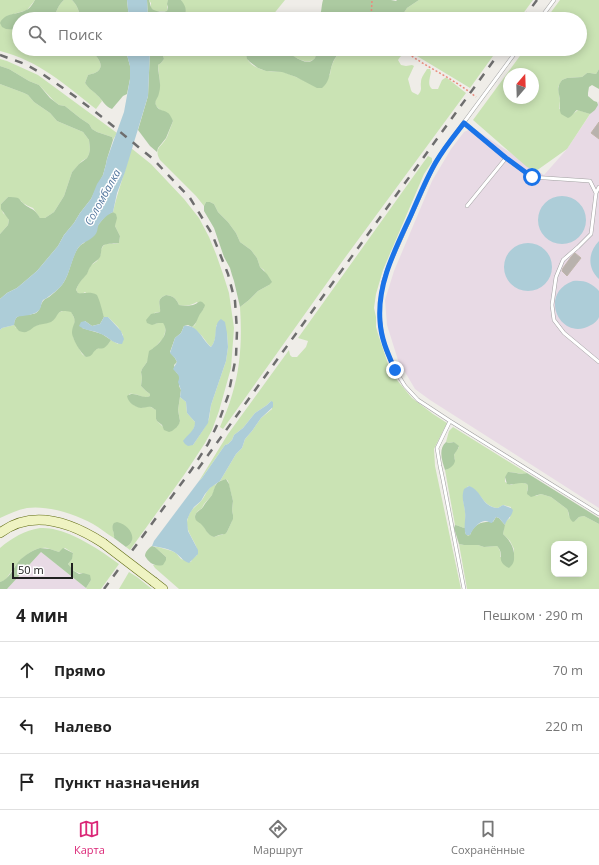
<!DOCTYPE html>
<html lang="ru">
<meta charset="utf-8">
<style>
body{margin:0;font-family:"Open Sans",sans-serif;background:#f2f2f2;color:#222}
.controls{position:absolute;right:12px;bottom:12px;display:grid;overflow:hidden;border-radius:8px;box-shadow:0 2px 10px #0003}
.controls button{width:36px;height:36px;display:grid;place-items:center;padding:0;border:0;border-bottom:1px solid #e0e0e0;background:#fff;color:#222;font:20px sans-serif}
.compass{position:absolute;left:503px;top:68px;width:36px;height:36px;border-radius:50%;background:#fff;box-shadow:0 2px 10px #0003;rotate:19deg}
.scale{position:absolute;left:12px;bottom:10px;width:61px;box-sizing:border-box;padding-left:4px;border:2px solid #202020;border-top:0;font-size:11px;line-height:14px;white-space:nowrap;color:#202020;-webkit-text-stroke:3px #fff;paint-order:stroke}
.stop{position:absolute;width:12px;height:12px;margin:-9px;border:3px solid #1a73e8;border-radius:50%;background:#fff}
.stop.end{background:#1a73e8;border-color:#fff;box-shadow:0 1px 4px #0008}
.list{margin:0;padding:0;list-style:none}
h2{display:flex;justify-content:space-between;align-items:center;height:52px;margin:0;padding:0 16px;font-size:17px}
h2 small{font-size:13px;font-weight:400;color:#767676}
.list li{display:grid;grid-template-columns:26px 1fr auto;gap:12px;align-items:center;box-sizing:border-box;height:56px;padding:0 16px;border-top:1px solid #e0e0e0}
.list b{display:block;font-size:15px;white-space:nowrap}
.list em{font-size:13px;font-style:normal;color:#767676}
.icon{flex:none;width:22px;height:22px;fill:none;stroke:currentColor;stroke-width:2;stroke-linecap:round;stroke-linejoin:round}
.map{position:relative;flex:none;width:599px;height:589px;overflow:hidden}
.search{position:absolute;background:#fff;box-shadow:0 2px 10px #0003;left:12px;right:12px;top:12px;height:44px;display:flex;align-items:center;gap:10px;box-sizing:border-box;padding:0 14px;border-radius:22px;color:#767676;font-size:15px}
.sheet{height:220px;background:#fff}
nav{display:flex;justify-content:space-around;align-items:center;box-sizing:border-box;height:56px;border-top:1px solid #e0e0e0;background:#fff;font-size:11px;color:#767676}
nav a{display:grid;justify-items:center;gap:2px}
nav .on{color:#db2777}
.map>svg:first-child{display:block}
.industrial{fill:#e8dae5}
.grass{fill:#cae3b4;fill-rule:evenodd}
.forest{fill:#accaa1}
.water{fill:#adcdd8}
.building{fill:#b8b2ad;stroke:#c0b5ab}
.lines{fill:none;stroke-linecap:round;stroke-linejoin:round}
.service-casing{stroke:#a1a1a1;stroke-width:4}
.secondary-casing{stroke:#606c12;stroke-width:10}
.path{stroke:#ea8b7d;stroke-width:1.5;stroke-dasharray:2 2;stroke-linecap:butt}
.service{stroke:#fff;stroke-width:3}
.secondary{stroke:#eff3c2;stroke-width:9}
.rail{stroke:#6e6e6e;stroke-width:2.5;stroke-dasharray:8 8;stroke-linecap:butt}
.secondary-bridge-casing{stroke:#606c12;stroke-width:10;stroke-linecap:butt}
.secondary-bridge{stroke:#eff3c2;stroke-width:9}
.route{stroke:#1a73e8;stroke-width:5}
.labels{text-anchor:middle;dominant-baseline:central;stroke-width:3;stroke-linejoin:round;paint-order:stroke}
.water-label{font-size:11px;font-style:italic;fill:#54779e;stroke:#fff}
</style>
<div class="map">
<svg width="599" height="589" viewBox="0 0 599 589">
<rect width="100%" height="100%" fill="#efede8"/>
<path class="industrial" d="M599,101V508L430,400L415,389L398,360L387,325L385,300L394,271L432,181L451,149L464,132L473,128L544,175L567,149Z
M41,552L87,589H7Z"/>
<path class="grass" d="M0,0H35L27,10L7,16L16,29L19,30V49H44L48,50L54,49H88C94,53 106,64 98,71C96,73 91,74 88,75L85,83C90,90 98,94 102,101L96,109C67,86 38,60 0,51Z
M64,0H72C77,5 80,12 80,19H55C55,12 59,4 64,0Z
M149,0H168L167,11H154L151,8V3Z
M181,0H285L272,16L275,19H185L186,13Z
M419,0H533L519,19H398L401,17L407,8Z
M560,0H599V69L596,74L590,73H587L582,77L567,78L562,80L558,87L560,101L559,109L573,114L578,110L590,114L567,149L536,171L527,167L473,120L525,49H580V19H546ZM509,74H533V98H509Z
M161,49H248C247,52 246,55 247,58C249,65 261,70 267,71C273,72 278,71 283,72C292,75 301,79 309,83L330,75C331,64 335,55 345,49H399L404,54L400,57L398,60L401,65L406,66L412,65L414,66L408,79L411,90L412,92L418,95C423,89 420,88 421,82C421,77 425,73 427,69H430L431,72C430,78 427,85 432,89H438L442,80L445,78H447L466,93L344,259L223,429L220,427C224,417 229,406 232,395C241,366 242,337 240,307L249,300L258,291L269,285L264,270L260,267L257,258L251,250L240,242L236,233L228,222L218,212L214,204L210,202H206L204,206L196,196L160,160C153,148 162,147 167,137C169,132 171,126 173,121L156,106L155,102L160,84L158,65L161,63L164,59Z
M282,49H321C320,51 318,52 317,54C315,56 316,58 314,59C306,67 289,53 282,49Z
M404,49H498L470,88L412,53Z
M0,59L7,61L38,75L117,133L113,140L112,137L97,132L92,129L89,124L80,118L65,106L59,105L54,101L39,85L29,81L9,69L0,66Z
M0,84L24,93L28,95L34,102L50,113L57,121L83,132L89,140L90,149L89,154L87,158L82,161L72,172L64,196L54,212L45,218H40L33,208L28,206L23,203L19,199L8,197L1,204L3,213L7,216L9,220L8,225L0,234Z
M131,148L151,164L184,199L199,218L209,237L216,254L223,274L229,293L234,328L231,368L219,411L212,430L205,443L184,475L130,550L126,547C131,544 132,542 132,536L113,525C112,530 115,534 114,538C107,534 100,528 93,524C75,514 47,505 27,508C17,510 9,514 0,518V330L2,328L14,325L16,328L35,326L54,319C57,311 63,310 71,311L75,320L73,337L82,354L86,357C89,354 93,351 97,349C104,346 106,348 111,340L118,344L123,335L118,327L108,317H104L101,309L85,292L82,294L78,293L76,290L79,283L87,273L90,266L97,261L101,254V250L103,246L106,244H115L119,243L120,236L115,226L116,215L113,212C118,190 126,170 131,148ZM166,295C173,296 176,298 179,305C184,307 192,305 197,302L204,308L198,316L195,325L192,327L202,336L208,344L211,347C216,341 216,333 216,325L227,333L228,347L226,361L211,405L209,419L205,427L193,445L192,433L195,425V422L187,413L186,402L180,397L178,410L180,421L177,427H163C161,424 157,422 156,419C156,416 157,413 156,410L149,406C142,409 136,407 131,403L129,394C137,392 143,400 150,396V394L146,391L141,386L142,378L141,372L142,369L147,362L152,349C157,347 158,342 163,339C166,331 169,318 155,324L154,313L160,312C161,304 155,300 166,295Z
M428,156L432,158V162L424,174L383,270L376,294L374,308L376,317V327L379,337L388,364L397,380L412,398L433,414L447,423L434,449L435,466L461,589H179L155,568L153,565H161L166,557L155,547H158L172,551L176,553L181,559L191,562L192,559L197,555C197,552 197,549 196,546C190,533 182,526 191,511C194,507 199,504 202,500C206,494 208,487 216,484L213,494L204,504L202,508L198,511L195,515V518L201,523L208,533L214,537L220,535H222L227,532L232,521L233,515L232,510L233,501L228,481L226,479L220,481L236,454L242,448L245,439L252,431L261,418L272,409L271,401L267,405L255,413L243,428L234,435L232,440L228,444L225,445L202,478L199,481L228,434L289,350L290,355L292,357H297L306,347L308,341L298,338Z
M453,427L527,473L524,474L510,472L505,477V482L511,485L519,482L527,484L528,486L527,491L536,496L541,494L551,497L567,509L568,511L569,516L575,521L579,517L584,516L599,524V589H467L459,544L464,545H478L484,547L497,546C500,549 501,553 500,557L514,558V549L510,541L503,534L505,522L510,518L511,507L503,505L498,508C482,507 482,491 468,486C461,499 463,497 465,511C466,516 465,522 465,528C462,528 458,525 455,525L445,470L448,469L455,459C452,454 457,451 459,447L454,442L449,443L446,442L449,431ZM554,544H584V574H554Z
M40,528C44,528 49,528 53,529C76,534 100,550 119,564L101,589H87L86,588L91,580L83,573C76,574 72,569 68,564L71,560L73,553L65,548L59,552C55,551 51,549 47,548C33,546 18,561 11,572C7,577 6,581 0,582V548C13,537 24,531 40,528Z
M129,572L137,577L152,589H119Z"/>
<path class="forest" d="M35,0H64C59,4 55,12 55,19H19V30L6,29L2,27L0,23C5,12 18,15 26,10C30,9 33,3 35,0Z
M72,0H127L129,19H80C80,12 77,5 72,0Z
M147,0H149C150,2 150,5 151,7C153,12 162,12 167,11L168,7L167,4L168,0H181C187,8 186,10 185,19H148Z
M323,0H391L396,1L397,0H419L407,8L401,17L398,19H318C322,13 321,7 323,0Z
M88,49H128L127,55L130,66V79L127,94L123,96L112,109C104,106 103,100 97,95C93,91 89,89 85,83L88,75C91,74 96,73 98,71C106,64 94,53 88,49Z
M150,49H161L164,59L161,63L158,65C158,75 162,84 159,93C158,99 153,101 157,107C160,111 164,110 168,113C170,114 172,119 173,121L166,138L158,148L157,152L150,146L138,130L148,96Z
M248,49C256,49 278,48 283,50C291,53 306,68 314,59C315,59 316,54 317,54C318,52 320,51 321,49H345C325,61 335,78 322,88H317L296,77L282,72L266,71L258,68L250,62L247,59L246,54Z
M0,66L9,69L29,81L39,85L50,98L59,105L65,106L80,118L89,124L92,129L97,132L112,137L113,140L107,159L106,164L103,175L91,199L80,213L74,223L64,235L58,246L37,271L17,288L7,293L0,299V234L8,225L9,220L1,209V204L8,197C12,197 15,197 18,198C21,200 20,201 23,203C30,210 34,207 40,218H45L54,212L64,196L72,172L79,164L87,158L89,154L90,149L89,140L83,132L57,121L50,113L34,102L28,95L24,93L0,84Z
M599,69V89L592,85L589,87L588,93V96L594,101L597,102L598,105L595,110L590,114L577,110C574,112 573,116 568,118L561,114C559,109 560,107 560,102C560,93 555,89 562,80L567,78L582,77L587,73H590L596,74Z
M206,202H210L214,204L218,212L228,222L236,233L240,242L251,250L257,258L260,267L267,274L272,282L269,285L258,291L249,300L240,307L234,281L232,275L230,268L224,257L214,228L204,211V206Z
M113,212L116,214L117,218L115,226L120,236L119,243C115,244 108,243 104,245C100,248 102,253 100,257C98,261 93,262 91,266C89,268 88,272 87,274C82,280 79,282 76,290L78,293C85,294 90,291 97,295C100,301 102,310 104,317L100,324L92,326L85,321L82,328L102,334L111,340C109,343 107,346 104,348C101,349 99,348 97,349C91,353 94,356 86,357C81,353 72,339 72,332C73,322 78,323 71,312C54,308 60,317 51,322C46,324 40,324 36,326C33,327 31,330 28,331C25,333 22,332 19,331L14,325C15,311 26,317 36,313C41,310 40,304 44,300C45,299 47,298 49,297C53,294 57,290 61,286C71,276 71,249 84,243L106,215Z
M166,295C173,296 176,298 179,305C183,306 189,306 193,305C199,303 200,298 205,305C204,309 202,311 200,314C197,319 197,323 192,327L188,325L184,326L181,333L175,338L170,352L175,358L177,362L174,365L176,372L179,375V386L181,390L178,410L180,421L179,424L177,427L172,431L169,432L164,430L162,425L157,421L156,419V410C155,410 152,407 151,407C148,406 144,408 141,408C134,407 128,402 127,396C135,390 142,400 150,396V394L146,391L141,386L142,378L141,372L142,369L147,362L149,351C158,345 171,334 163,323H158L152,325L147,323L146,320L151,314L160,312C161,304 155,300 166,295Z
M446,442L449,443L454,442L459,446C458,450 455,452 454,455C454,455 455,460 455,461C454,466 449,469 445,470C442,461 438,449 446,442Z
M508,472C513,472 522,475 527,473L599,518V524L584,516L579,517L575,521L573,522C568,518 570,514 567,509L551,497L541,494L531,497L527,494L528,486L527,484C518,481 514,486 507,484L505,477Z
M226,479L229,484L233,501L232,510L233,515V519L227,532L225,534L219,535L214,537C207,535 206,529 201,524C199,522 195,521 195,517C195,512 200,511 203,507C205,503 209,499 212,495C214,491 214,487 217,483C219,481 223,480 226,479Z
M496,517L499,518L505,525L503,534C509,540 513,545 514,553C514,560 515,563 509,568C494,560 506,555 497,546L484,547L478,545H464L459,544L454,528L455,525C458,525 462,528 465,528C465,531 465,537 470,535C474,524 482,521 493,522Z
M117,522C130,525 139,540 126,547L114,538C115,532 110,528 114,523Z
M152,546L155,547L166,557V560L163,565C155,567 149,563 145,556C145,552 149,548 152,546Z
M40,548L50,549L59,552L63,548L73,553L72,559L68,564L74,571L79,574L83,573L90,575L91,580L86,588L41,552L7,589H0V582C9,580 13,568 19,561C24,556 32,550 40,548Z"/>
<path class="water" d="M127,0H147L148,19H129Z
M128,49H150L148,96L125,172L117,193L113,212C108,214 102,220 99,224C97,228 98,232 95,235C90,241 82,242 78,248C71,260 70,274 62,285C60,288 51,295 48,297C47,298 45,299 43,300C41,303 41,307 40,309C35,316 24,315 17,317L15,320L14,325L2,328L0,330V299L7,293L17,288L37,271L58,246L64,235L74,223L80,213L91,199L97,184L103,175L106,164L107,159L124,112L130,79V66L127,55Z
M538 220a24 24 0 1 1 48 0a24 24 0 1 1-48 0Z
M599,241V279C587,268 588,252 599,241Z
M504 267a24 24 0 1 1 48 0a24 24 0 1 1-48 0Z
M573,281C584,280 592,283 599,291C599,299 599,310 599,317C598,320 594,324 591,325C561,343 537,294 573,281Z
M104,317H108L121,331L124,339L122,344C113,344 109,337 101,334C94,330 85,331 79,326L81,322L85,321L92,326L100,324Z
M221,319L225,322L227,333L228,347L226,361L211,405L208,423L193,445L188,446L185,444L183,441C188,434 195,431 195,422L187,413L186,402L180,397L181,390L178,382C181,375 177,374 173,369L177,362L175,358L170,353L175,338L181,333L184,326C197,323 203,341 211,347C219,338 212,325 221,319Z
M271,401L273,402V407L261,418L252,431L245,439L242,448L236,454L220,481L210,488L205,494L201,501L194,507L190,513L187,520L188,531L198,550V554L189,563C182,560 182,558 177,554C171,549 160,547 152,546L154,541L199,481L202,478L225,445L228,444L232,440L234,435L243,428L255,413L267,405Z
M469,486C483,491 481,507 498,508L503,505L511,508L513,510C512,517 506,519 505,525L499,518L496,517L492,523C490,523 488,521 485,521C479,521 472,530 470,535H466C463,528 466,519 465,512C464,503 461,498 464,489Z"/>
<path class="building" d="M599,122V139L591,133Z
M575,253L581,258L567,276L562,271L563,268L571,257Z"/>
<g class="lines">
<defs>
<path id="service" d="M540,19L554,0
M518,49L445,148L435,163L428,178L389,265L383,283L380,302V321L382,336L387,352L395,370L405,386L418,400L450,421L599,514
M464,123L506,158L537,181
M531,177L590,181L596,193L591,234L578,247L563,260L556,277L552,305L554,320L564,333L599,362
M596,193L599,187
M467,206L506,158
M450,421L437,448L440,466L443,480L464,589"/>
<path id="secondary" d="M0,533C33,508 72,523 103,543
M154,582L163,589"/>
</defs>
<use href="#service" class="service-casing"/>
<use href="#secondary" class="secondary-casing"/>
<path class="path" d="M371,19L372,0
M402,49C425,67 453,78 476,97"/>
<use href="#service" class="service"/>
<use href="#secondary" class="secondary"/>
<path class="rail" d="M523,19L537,0
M0,55L25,64L41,73L73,95L102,117L153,159L190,198L212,234L228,274L235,301L237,331L236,357L228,396L219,421L208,444L192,469L104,589
M198,469L502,49"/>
<defs>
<path id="secondary-bridge" d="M103,543L154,582"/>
</defs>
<use href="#secondary-bridge" class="secondary-bridge-casing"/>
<use href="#secondary-bridge" class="secondary-bridge"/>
</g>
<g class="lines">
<path class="route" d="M395,370C388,354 381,339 380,321C377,283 396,248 411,215C419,197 426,179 436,162C444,148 454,136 464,123L506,158L532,177"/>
</g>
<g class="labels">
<g class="water-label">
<text transform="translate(102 197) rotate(-61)">Соломбалка</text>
</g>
</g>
</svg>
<div class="controls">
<button><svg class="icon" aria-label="layers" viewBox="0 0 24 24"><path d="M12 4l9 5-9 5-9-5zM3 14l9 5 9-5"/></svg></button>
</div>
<svg class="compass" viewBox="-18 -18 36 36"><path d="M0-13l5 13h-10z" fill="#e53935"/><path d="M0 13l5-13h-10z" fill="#767676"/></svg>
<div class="scale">50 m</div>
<div class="stop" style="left:532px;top:177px"></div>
<div class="stop end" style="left:395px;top:370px"></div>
<div class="search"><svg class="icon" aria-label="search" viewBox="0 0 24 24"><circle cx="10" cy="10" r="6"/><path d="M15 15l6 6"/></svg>Поиск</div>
</div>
<section class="sheet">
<h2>4 мин<small>Пешком · 290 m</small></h2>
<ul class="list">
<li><svg class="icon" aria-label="ahead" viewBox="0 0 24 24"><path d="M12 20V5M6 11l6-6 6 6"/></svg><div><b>Прямо</b></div><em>70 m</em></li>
<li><svg class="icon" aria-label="left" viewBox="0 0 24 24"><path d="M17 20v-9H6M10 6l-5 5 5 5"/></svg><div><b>Налево</b></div><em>220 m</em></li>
<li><svg class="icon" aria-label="arrive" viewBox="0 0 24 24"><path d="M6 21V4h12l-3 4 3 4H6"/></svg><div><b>Пункт назначения</b></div></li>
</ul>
</section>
<nav>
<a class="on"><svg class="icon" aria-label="map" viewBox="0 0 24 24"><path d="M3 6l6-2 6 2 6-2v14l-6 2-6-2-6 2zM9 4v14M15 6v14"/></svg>Карта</a>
<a><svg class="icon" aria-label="directions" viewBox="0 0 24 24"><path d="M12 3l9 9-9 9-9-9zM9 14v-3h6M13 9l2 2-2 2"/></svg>Маршрут</a>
<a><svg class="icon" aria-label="saved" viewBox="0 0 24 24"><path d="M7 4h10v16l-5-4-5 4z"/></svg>Сохранённые</a>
</nav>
